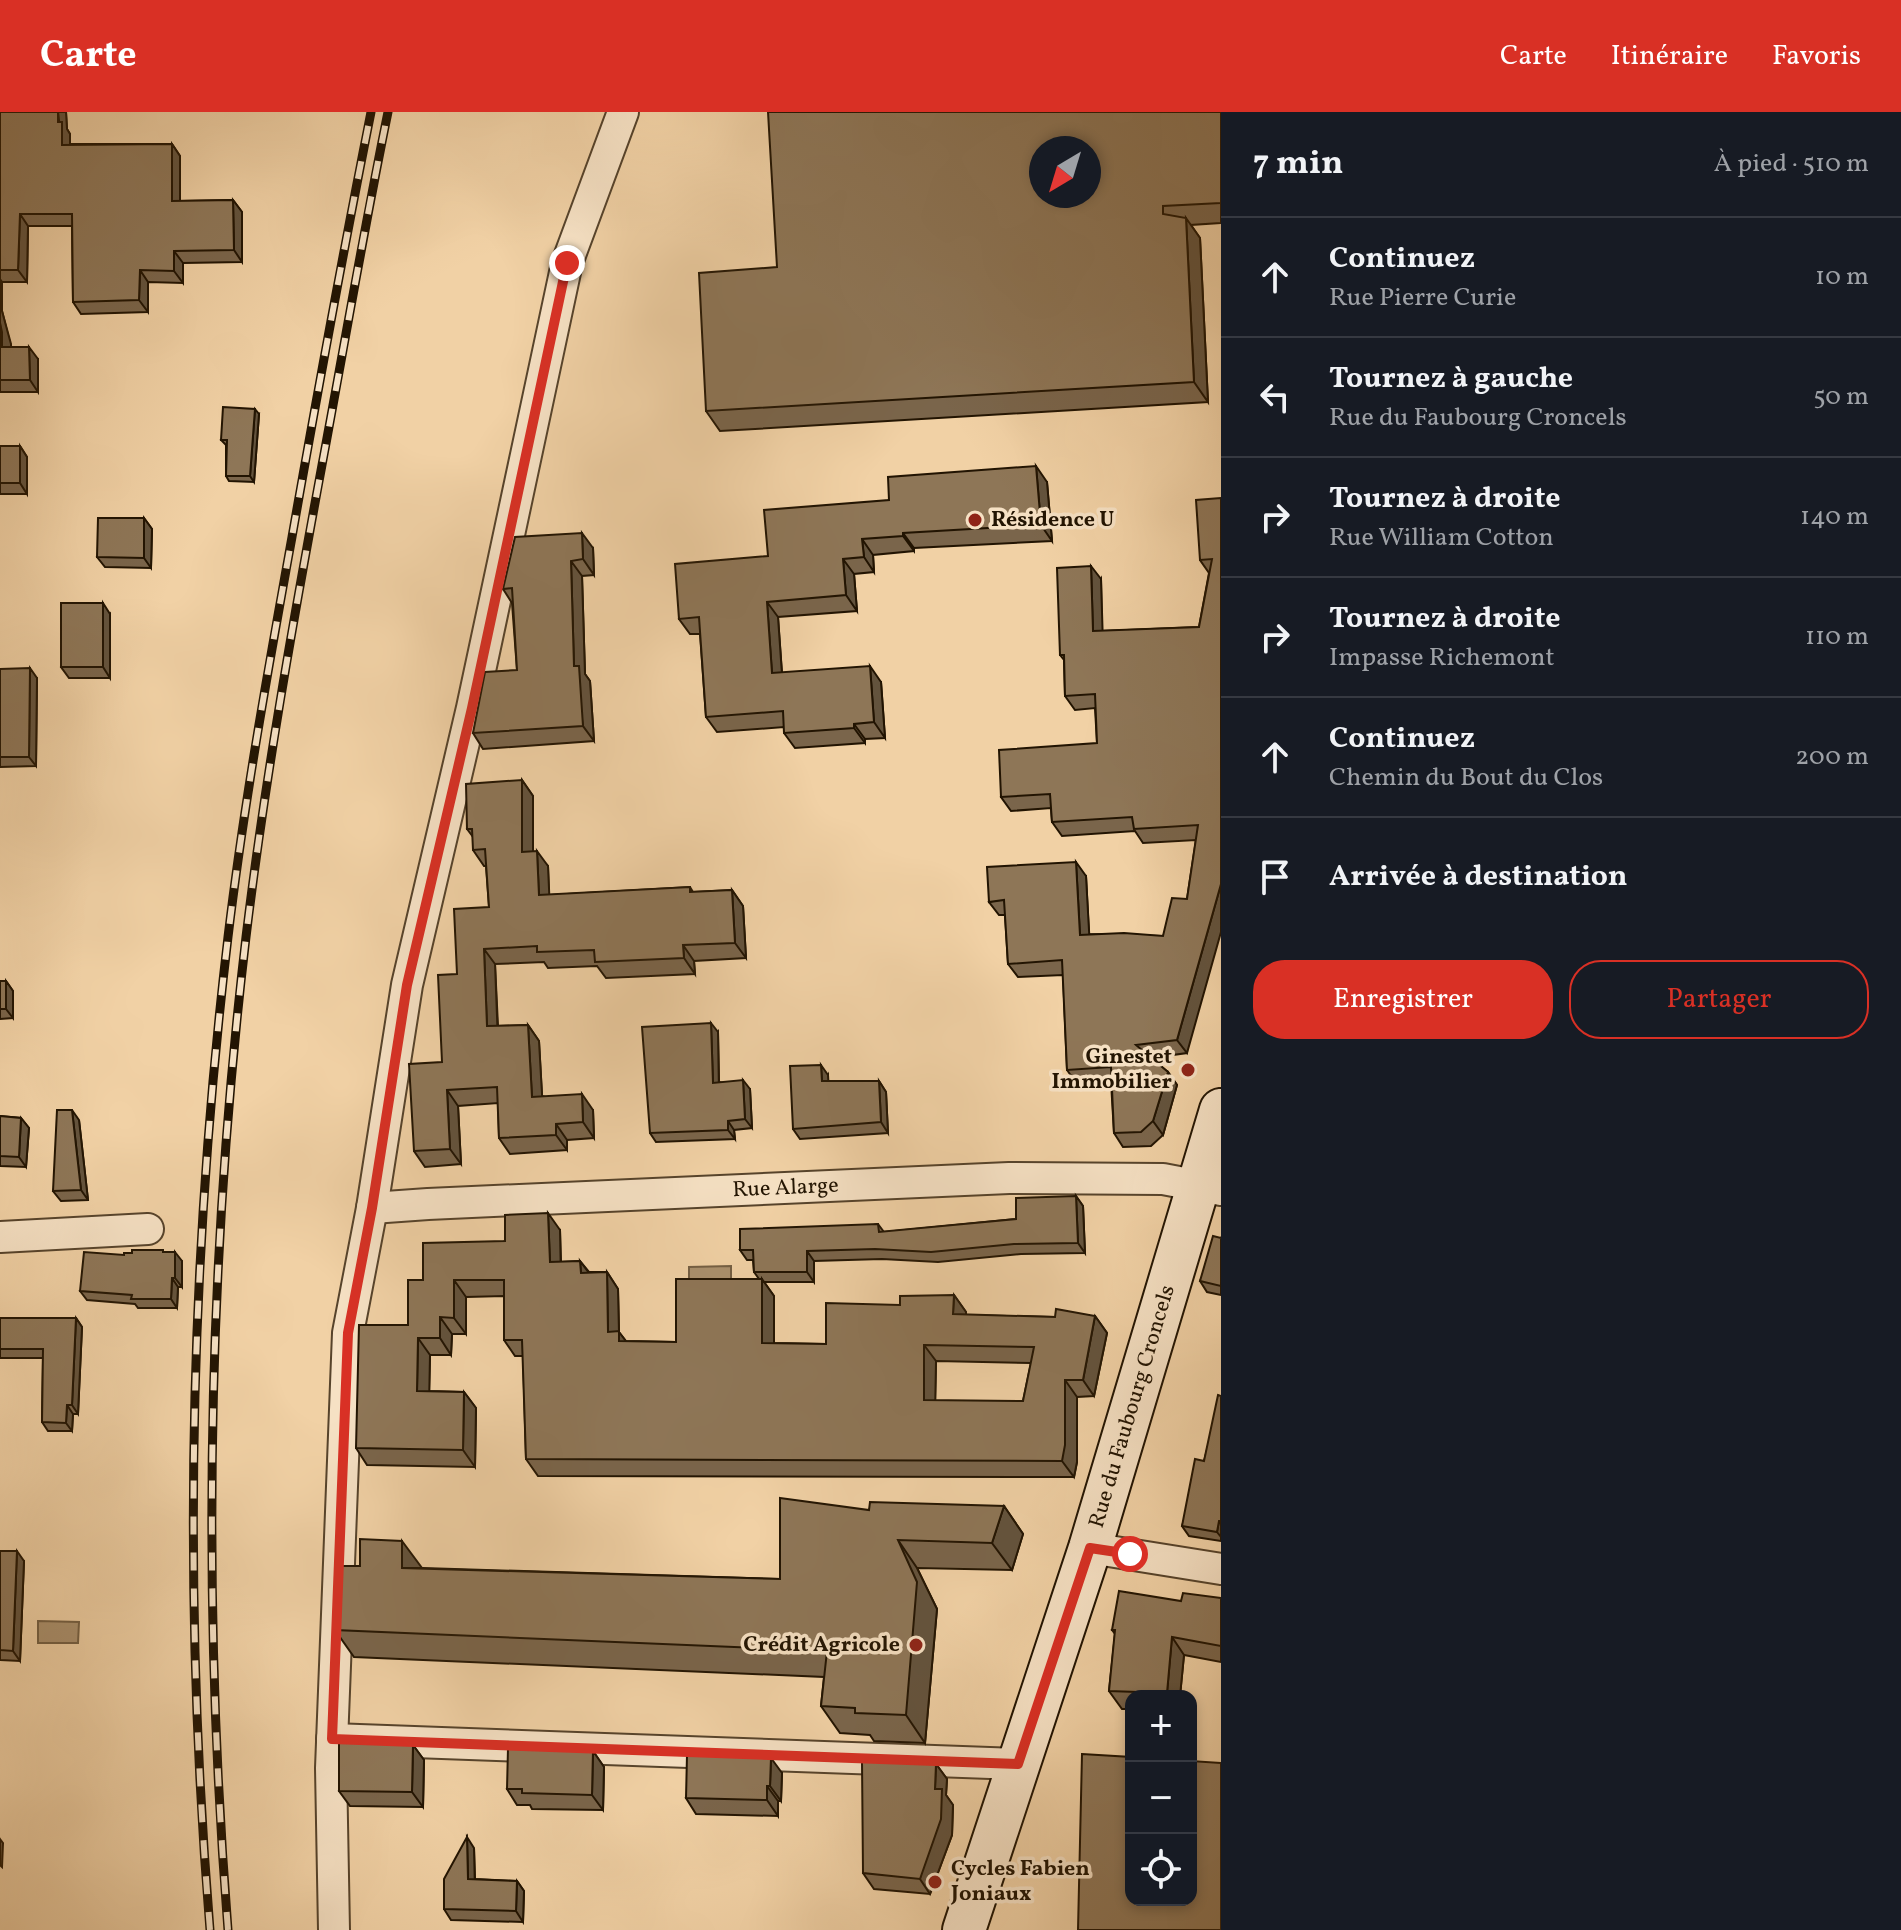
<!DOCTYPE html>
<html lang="fr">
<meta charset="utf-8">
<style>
body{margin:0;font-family:Vollkorn,serif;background:#20242c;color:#f1f3f6}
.controls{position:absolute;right:24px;bottom:24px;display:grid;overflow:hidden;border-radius:16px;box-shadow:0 4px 12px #0003}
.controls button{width:72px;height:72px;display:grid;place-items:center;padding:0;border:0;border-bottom:2px solid #363941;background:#171b24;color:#f1f3f6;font:40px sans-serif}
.compass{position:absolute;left:1029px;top:24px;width:72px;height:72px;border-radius:50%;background:#171b24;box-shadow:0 4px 12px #0003;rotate:218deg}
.stop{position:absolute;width:24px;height:24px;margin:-18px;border:6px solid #d93025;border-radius:50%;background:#fff}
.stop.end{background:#d93025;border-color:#fff;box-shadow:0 2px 8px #0008}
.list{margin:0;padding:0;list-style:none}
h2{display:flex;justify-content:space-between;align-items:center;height:104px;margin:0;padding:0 32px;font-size:34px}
h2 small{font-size:26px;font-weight:400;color:#9ea1a6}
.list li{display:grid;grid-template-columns:52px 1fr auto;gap:24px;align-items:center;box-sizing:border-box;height:120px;padding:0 32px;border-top:2px solid #363941}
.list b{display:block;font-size:30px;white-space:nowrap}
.list p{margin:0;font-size:26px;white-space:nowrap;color:#9ea1a6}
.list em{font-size:26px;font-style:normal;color:#9ea1a6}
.actions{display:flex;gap:16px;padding:24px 32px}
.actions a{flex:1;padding:18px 0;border:2px solid #d93025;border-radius:32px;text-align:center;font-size:28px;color:#d93025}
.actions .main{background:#d93025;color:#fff}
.icon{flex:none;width:44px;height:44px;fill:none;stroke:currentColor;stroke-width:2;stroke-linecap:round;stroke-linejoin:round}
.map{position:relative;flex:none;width:1221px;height:1818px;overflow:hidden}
header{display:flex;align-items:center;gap:48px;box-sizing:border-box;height:112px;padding:0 40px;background:#d93025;color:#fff}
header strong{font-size:38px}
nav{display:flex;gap:44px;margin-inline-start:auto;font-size:28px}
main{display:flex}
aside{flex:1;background:#171b24}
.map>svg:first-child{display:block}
.water{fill:#ab916e;stroke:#745f43;stroke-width:2}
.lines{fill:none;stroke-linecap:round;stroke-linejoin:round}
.street-casing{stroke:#56432b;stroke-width:34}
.secondary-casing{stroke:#221402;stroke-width:46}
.street{stroke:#f6e1c4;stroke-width:30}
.secondary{stroke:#f6e1c4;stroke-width:42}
.rail-casing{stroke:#221402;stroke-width:9}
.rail{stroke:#f6e1c4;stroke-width:6;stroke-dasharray:18;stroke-linecap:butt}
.wall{fill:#7a654b;stroke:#221402;stroke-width:2;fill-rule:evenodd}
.shaded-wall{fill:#63533d;stroke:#221402;stroke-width:2}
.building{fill:#8e7657;stroke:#221402;stroke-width:2;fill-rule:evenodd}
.route{stroke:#d93025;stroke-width:10}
.poi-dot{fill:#8f2418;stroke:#f6e1c4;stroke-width:3}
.labels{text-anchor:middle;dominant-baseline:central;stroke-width:7;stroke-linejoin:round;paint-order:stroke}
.poi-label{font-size:22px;font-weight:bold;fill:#221402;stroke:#f6e1c4;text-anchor:start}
.street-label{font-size:22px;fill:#221402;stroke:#f6e1c4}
</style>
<header>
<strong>Carte</strong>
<nav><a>Carte</a><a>Itinéraire</a><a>Favoris</a></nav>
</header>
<main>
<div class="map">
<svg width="1221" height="1818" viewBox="0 0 1221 1818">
<rect width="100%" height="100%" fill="#f1d1a5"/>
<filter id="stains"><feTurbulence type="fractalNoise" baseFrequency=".0025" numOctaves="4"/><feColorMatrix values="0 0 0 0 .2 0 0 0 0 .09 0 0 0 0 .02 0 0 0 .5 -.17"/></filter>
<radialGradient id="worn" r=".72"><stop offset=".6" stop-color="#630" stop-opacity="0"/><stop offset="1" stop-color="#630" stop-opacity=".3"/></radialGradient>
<path class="water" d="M731,1154V1175L689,1176V1155Z
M38,1509L79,1510L78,1531H38Z"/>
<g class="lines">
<defs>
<g id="street">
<path id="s1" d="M372,1096L428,1092L1009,1066L1163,1067L1221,1078"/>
<path d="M0,1125L148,1117"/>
<path d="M1090,1436L1221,1457"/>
<path d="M332,1627L1018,1652"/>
<path d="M334,1818L331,1656L348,1221L372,1096L407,873L472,596L567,151L623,0"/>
</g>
<g id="secondary">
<path id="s2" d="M964,1818L1090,1436L1221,998"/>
</g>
</defs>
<use href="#street" class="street-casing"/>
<use href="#secondary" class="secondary-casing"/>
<use href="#street" class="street"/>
<use href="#secondary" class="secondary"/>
<defs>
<path id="rail" d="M210,1818C183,1488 189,1154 228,825C244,691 268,558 292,425C317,283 343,141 371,0
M228,1818C202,1487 207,1155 246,825C265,667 293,510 322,353C344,235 364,117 388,0"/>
</defs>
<use href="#rail" class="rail-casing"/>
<use href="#rail" class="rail"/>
</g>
<path class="wall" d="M0,0H66L67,17L70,22V32H172L180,44V89L233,88L242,100V150L183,151V171L148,170V200L81,202L73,190L72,114H28L27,170H2V199L11,235L38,247V280H0Z
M1221,0V111L1191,113L1200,126L1208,290L720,319L706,299L777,155Z
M259,302L254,370L229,369L226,364V333L221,328Z
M0,334H20L27,345V382H0Z
M1047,370L1052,429L914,436V439L873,443L874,460L854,462L857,499L778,505L782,561L881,570L885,626L865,627V631L795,636L784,621V615L717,620L706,605L700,522H690L679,507L768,444L889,388Z
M1221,386L1187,941L1151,946L1168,960L1177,973L1163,1023L1151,1034L1123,1035L1114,1021L1111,970L1077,972L1067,958L1063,863L1018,865L1008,852L1005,803H999L989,790L1086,764L1089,822L1163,824L1187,787L1196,728L1143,731L1135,719L1062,724L1052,710L1051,696L1011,699L1001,685L1097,631L1095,596L1075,598L1065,584L1064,548L1060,543L1101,467L1102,519L1199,515L1209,461L1200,448Z
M144,406L152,417L151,456L105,455L97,445Z
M593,436L594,463L582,464L585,562L590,569L594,629L483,637L473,621L517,558L512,491L503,477Z
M110,502V566H69L61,555Z
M0,557L37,566L36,654L0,655Z
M522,668L533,684V739L548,754L549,783L690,775L693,780L732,778L743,794L746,846L694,849L695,862L606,866L597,854L548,856L544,850L495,852L498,914L528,913L539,929L542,984L593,998L594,1026L567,1028V1038L510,1042L499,1026L498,991L458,994L461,1052L425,1055L414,1039L442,950L457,862L489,795L486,754H484L473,738V725L467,717Z
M0,869H6L13,879V906L0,907Z
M718,920L719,970L750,977L752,1016L734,1018L735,1027L656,1030L650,1021Z
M828,963V969H879L886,980L888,1021L800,1027L793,1017Z
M0,1004L21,1006L29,1016L26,1055L0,1054Z
M79,1008L88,1088L61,1089L53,1079Z
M1076,1084L1083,1094L1085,1141L1021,1142L938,1150L882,1147L814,1149V1170H764L774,1184V1231L826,1232L900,1193L954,1183L966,1200V1203L1055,1205L1095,1204L1107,1221L1094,1284L1077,1285V1350L1074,1365L538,1364L526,1347L523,1244H515L504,1228V1184L466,1185V1222H452L451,1243H430L429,1279L464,1280L476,1296L475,1355L367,1353L356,1336L408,1213L423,1168L505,1129L560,1118L561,1150L580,1149L589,1160H607L618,1177L619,1220L626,1229L676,1230L759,1167L754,1160L753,1148H747L740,1138L878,1112L884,1120L1016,1107ZM936,1249L1031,1251L1023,1289H935Z
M1221,1125V1183L1207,1180L1200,1169Z
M165,1140L182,1149V1175H178L177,1196H138L135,1192L87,1188L80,1179Z
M0,1206H76L82,1215L78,1302H73L72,1319H48L42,1310L43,1246H0Z
M1221,1284V1429L1189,1424L1182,1414L1204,1349Z
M1004,1394L1023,1422L1012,1458L917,1456L937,1497L925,1631L874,1629L870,1623L840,1621L821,1594L824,1565L354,1545L335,1518L360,1454L780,1467L869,1398Z
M0,1439L24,1449L20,1549L0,1548Z
M1221,1486V1550L1184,1543L1180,1584H1131V1597H1122L1109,1579L1115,1522L1112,1518L1181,1489Z
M413,1633L424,1648L423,1695L350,1694L339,1679Z
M593,1639L604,1655L603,1698L532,1697L530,1693H517L507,1677Z
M936,1652L947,1667L946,1683L953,1693L952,1723L930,1782L874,1777L863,1761Z
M782,1661L781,1689H778V1704L696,1702L686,1686Z
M474,1736L475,1767L517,1769L524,1779L523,1810L451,1808L444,1797Z"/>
<path class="shaded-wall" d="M58,0H66L67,17L70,22V45L62,33Z
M172,32L180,44V101L172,89Z
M233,88L242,100V150L234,138Z
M20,102L28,114L27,170L18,158Z
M1186,106L1200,126L1208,290L1194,270Z
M174,139L183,151V171L174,159Z
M140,158L148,170V200L139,188Z
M0,167L2,170V199L11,232V247L2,235L0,211Z
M29,235L38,247V280L30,268Z
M255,297L259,302L254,370L250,364Z
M20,334L27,345V382L20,371Z
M1036,354L1047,370L1052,429L1041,413Z
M144,406L152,417L151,456L144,446Z
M582,421L593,436L594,463L583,447Z
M903,421L914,436V439L903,424Z
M862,427L873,443L874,460L864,445Z
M843,447L854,462L857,499L846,483Z
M571,449L582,464L585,562L590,569L594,629L583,614L574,554Z
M1091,454L1101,467L1103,533L1093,519Z
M767,490L778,505L783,577L772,561Z
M103,491L110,502V566L103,555Z
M870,554L881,570L885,626L874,610Z
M30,556L37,566L36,654L29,645Z
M854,612L865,627V631L854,616Z
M522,668L533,684V755L522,740Z
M537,739L548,754L550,799L539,783Z
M1076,750L1086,764L1090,836L1080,823Z
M1221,772V820L1187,941L1177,928Z
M732,778L743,794L746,846L735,831Z
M683,833L694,849L695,862L684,846Z
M484,837L495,852L498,930L487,914Z
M6,869L13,879V906L6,897Z
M711,911L718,920L719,980L713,971Z
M528,913L539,929L543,1000L532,985Z
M821,953L828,963L829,980L822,969Z
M1168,960L1177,973L1163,1023L1153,1009Z
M743,968L750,977L752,1016L745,1007Z
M879,969L886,980L888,1021L881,1010Z
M447,978L458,994L461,1052L450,1037Z
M582,982L593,998L594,1026L583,1010Z
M72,998L79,1008L88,1088L81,1078Z
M21,1006L29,1016L26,1055L19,1045Z
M728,1009L734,1018L735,1027L728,1018Z
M556,1012L567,1028V1038L556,1023Z
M1076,1084L1083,1094L1085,1141L1078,1131Z
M548,1101L560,1118L561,1167L550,1150Z
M807,1139L814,1149V1170L807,1160Z
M175,1140L182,1149V1175L175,1166Z
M580,1149L592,1165L581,1161Z
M607,1160L618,1177L619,1220L631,1236L630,1246L608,1220Z
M172,1166L178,1175L177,1196L171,1187Z
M762,1167L774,1184V1248L762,1231Z
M454,1168L466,1185V1222L454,1206Z
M954,1183L966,1200L965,1219L953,1202Z
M1095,1204L1107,1221L1094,1284L1083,1268Z
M440,1205L452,1222L451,1243L440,1226Z
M76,1206L82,1215L78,1302L72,1293Z
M418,1226L430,1243L429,1296L417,1279Z
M924,1233L936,1249L935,1305L924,1288Z
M1065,1268L1077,1285V1350L1074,1365L1062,1349Z
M464,1280L476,1296L475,1355L463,1338Z
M67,1293L73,1302L72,1319L66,1311Z
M1004,1394L1023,1422L1012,1458L992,1431Z
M1219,1409L1221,1412V1425L1217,1420Z
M898,1428L917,1456L937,1497L925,1631L906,1603Z
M402,1429L422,1456H402Z
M17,1439L24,1449L20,1549L13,1539Z
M1172,1525L1184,1543L1180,1584H1168L1167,1581Z
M413,1633L424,1648L423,1695L412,1680Z
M593,1639L604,1655L603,1698L592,1683Z
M771,1646L782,1661L781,1689L770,1674Z
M936,1652L947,1667L946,1683L953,1693L952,1723L930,1782L920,1767L935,1677Z
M767,1674L778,1689V1704L767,1688Z
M467,1725L474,1736L475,1778L468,1767Z
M0,1727L3,1731L2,1755L0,1753Z
M517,1769L524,1779L523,1810L516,1799Z"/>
<path class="building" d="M0,0H58V10H62V33L172,32V89L233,88L234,138L174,139V159L140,158L139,188L73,190L72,102H20L18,158H0Z
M768,0H1221V91L1163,94V102L1186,106L1194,270L706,299L699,161L777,155ZM1041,36H1089V84H1041Z
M0,211L2,220V235H29L30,268H0Z
M223,295L255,297L250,364H226L227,328H221Z
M0,334H20V371H0Z
M1036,354L1041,413L903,421V424L862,427L864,445L843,447L846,483L767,490L772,561L870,554L874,610L854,612V616L784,621L783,599L706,605L699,505L679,507L675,452L768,444L764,398L889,388L888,365Z
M1221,386V772L1177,928L1136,933L1168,960L1153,1009L1141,1020L1114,1021L1111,955L1067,958L1062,848L1008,852L1004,788L989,790L987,755L1076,750L1080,823L1124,821L1163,824L1172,786L1187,787L1198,713L1134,717L1132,705L1052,710L1050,682L1001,685L999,638L1097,631L1095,582L1065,584L1064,543H1060L1057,456L1091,454L1093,519L1199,515L1212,447L1200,448L1196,388Z
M98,406H144V446L97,445Z
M582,421L583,447L571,449L574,554H579L583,614L473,621L485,560L517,558L512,476L503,477L515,425Z
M61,491H103V555H61Z
M30,556L29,645H0V557Z
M522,668V740L537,739L539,783L690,775V780L732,778L735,831L683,833L684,846L595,850L594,838L537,840V834L484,837L487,914L528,913L532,985L582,982L583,1010L556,1012V1023L499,1026L497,975L447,978L450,1037L414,1039L409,952L442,950L438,863L457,862L454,797L489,795L485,737L473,738L472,717H467L466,672Z
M0,869H6V897H0Z
M711,911L713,971L743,968L745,1007L728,1009V1018L650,1021L642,915Z
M821,953L822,969H879L881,1010L793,1017L790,954Z
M57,998H72L81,1078L53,1079Z
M0,1004L21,1006L19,1045L0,1044Z
M1076,1084L1078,1131L1014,1132L931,1140L875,1137L807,1139V1160H754L753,1138H740V1117L878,1112L879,1120L1016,1107V1086Z
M548,1101L550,1150L580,1149L581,1161L607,1160L608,1220L619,1219V1229L676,1230V1167H762V1231L826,1232V1191L900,1193V1184L954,1183L953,1202L1055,1205L1056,1197L1095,1204L1083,1268H1065V1333L1062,1349L526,1347L522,1228H504V1168H454V1206L440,1205V1226H418L417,1279L464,1280L463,1338L356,1336L359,1213H408V1168H423V1131L505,1129V1103ZM924,1233L1034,1235L1023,1289L924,1288Z
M1213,1124L1221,1126V1125V1174L1200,1169Z
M132,1138H163V1140H175V1166H172L171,1187H131L132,1183L80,1179L84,1140L124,1143V1141H132Z
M0,1206H76L72,1293H67L66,1311L42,1310L43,1237H0Z
M1218,1283L1221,1284V1409H1219L1217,1420L1182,1414L1195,1347L1204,1349Z
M780,1386L869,1398L870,1390L1004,1394L992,1431L898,1428L917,1470L906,1603L855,1601V1596L821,1594L827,1539L335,1518L337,1454H360V1427L402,1429V1456L780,1467Z
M0,1439H17L13,1539L0,1538Z
M1119,1479L1181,1489L1183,1481L1221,1486V1534L1172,1525L1167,1581L1109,1579L1115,1518H1112Z
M339,1630L413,1633L412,1680L339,1679Z
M508,1636L593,1639L592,1683L522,1681V1677H507Z
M1082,1642L1131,1645V1788H1191V1649L1221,1651V1818H1078Z
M687,1643L771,1646L770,1674H767V1688L686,1686Z
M862,1649L936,1652L935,1677H942L941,1707L920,1767L863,1761Z
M467,1725L468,1767L517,1769L516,1799L444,1797V1767Z"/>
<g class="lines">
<path class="route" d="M567,151L472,596L407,873L372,1096L348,1221L332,1627L1018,1652L1090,1436L1130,1442"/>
</g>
<g class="poi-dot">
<circle cx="975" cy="408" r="8"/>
<circle cx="1188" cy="958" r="8"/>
<circle cx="916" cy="1533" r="8"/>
<circle cx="935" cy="1770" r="8"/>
</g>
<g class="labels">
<g class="poi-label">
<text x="991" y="408">Résidence U</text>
<text x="1172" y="945" text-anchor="end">Ginestet<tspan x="1172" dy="25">Immobilier</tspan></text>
<text x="900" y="1533" text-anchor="end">Crédit Agricole</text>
<text x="951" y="1757">Cycles Fabien<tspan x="951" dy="25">Joniaux</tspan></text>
</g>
<g class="street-label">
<text stroke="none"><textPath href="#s1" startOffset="414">Rue Alarge</textPath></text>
<text stroke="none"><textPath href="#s2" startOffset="550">Rue du Faubourg Croncels</textPath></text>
</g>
</g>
<rect width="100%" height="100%" filter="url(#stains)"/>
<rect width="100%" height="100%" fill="url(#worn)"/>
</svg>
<div class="controls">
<button>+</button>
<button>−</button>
<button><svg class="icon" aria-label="locate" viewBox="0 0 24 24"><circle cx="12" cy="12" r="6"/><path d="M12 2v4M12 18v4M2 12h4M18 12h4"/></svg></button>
</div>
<svg class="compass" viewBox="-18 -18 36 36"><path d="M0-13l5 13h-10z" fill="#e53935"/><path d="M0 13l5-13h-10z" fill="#9ea1a6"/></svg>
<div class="stop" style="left:1130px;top:1442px"></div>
<div class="stop end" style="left:567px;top:151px"></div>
</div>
<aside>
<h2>7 min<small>À pied · 510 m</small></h2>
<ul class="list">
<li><svg class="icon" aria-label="ahead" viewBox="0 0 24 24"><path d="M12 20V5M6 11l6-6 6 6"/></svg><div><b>Continuez</b><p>Rue Pierre Curie</p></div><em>10 m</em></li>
<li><svg class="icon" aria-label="left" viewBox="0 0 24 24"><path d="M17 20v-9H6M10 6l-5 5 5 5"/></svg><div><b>Tournez à gauche</b><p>Rue du Faubourg Croncels</p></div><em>50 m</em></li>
<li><svg class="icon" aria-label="right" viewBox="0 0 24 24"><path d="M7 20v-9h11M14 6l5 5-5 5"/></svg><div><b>Tournez à droite</b><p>Rue William Cotton</p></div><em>140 m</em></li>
<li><svg class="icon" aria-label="right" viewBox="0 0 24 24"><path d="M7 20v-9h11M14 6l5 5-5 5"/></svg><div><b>Tournez à droite</b><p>Impasse Richemont</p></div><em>110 m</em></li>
<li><svg class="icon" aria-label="ahead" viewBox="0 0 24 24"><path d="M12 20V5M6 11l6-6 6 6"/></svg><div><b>Continuez</b><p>Chemin du Bout du Clos</p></div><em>200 m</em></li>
<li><svg class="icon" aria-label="arrive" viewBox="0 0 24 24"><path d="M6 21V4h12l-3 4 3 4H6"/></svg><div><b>Arrivée à destination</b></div></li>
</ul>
<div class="actions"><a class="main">Enregistrer</a><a>Partager</a></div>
</aside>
</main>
